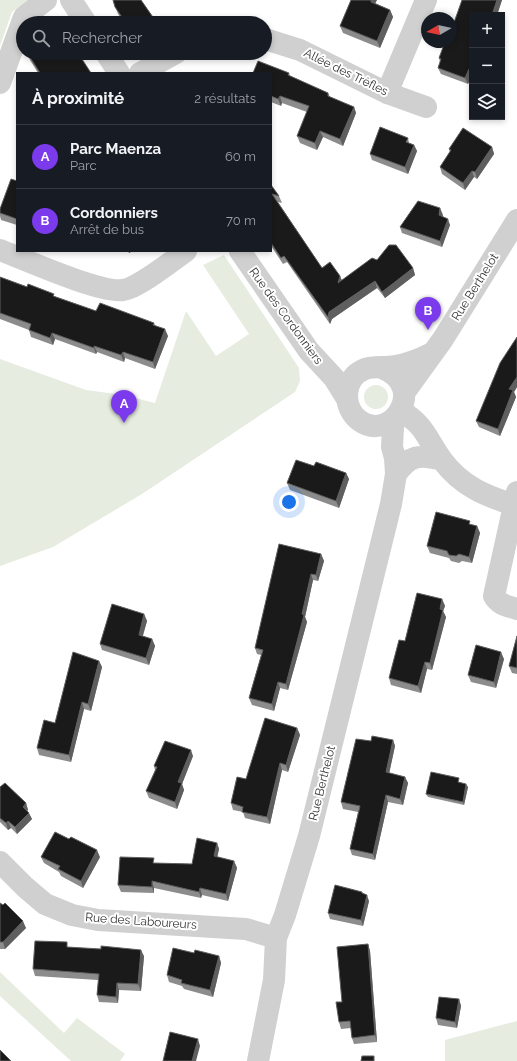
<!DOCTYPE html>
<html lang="fr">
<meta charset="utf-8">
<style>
body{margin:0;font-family:Raleway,sans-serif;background:#242831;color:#f1f3f6}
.controls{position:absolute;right:12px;top:12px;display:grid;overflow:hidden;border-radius:0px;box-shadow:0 2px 6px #0003}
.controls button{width:36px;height:36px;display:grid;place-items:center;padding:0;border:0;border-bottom:1px solid #363941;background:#171b24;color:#f1f3f6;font:20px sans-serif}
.compass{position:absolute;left:421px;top:12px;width:36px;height:36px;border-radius:50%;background:#171b24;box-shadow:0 2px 6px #0003;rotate:261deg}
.you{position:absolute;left:289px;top:502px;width:14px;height:14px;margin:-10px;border:3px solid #fff;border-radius:50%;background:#1a73e8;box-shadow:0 0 0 6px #1a73e833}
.badge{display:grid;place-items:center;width:26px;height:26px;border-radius:50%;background:#7c3aed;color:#fff;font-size:13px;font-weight:700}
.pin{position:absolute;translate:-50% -33px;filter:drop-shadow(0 1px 2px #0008)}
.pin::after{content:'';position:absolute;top:21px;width:14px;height:12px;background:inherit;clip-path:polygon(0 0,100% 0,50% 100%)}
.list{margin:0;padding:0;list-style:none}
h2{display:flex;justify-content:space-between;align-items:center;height:52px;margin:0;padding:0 16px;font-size:17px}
h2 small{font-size:13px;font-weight:400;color:#9ea1a6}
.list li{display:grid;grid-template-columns:26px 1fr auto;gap:12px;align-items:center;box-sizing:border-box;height:64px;padding:0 16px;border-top:1px solid #363941}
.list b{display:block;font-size:15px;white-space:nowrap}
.list p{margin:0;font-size:13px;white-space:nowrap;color:#9ea1a6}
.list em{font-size:13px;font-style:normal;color:#9ea1a6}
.icon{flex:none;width:22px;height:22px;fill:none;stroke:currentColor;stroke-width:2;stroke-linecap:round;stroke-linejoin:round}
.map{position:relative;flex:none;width:517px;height:1061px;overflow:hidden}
.search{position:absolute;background:#171b24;box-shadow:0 2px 6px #0003;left:16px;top:16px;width:256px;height:44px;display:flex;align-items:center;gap:10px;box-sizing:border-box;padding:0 14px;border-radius:22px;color:#9ea1a6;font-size:15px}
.panel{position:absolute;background:#171b24;box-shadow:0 2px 6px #0003;left:16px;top:72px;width:256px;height:180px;border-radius:0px}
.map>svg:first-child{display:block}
.green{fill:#e6ecdf}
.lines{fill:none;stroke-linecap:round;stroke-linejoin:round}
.minor{stroke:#d0d0d0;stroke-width:22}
.wall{fill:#8c8c8c}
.shaded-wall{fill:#5f5f5f}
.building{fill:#1a1a1a;stroke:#5f5f5f}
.labels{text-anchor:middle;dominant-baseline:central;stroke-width:4;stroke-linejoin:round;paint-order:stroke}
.street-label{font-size:12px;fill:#333;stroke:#fff}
</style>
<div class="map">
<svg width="517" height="1061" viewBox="0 0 517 1061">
<rect width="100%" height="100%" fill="#fff"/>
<path class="green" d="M0,0H29L12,12L0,46Z
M224,255L299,368L300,381L295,392L142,494L53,547L0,566V359L86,390L123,395L155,403L186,311L216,356L249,334L203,265Z
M364 397a12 12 0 1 1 24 0a12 12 0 1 1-24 0Z
M0,972L64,1033L77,1018L125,1054L120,1061H71L0,996Z
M517,1021V1061H445V1040Z"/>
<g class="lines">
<path class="minor" d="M71,0L86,23
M265,39L300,50L387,93L426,107
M106,53L119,73
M140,73L176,53
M0,83L24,17L46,0
M387,93L426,0
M0,250C26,260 99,293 123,290C138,288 172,261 186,251
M240,251L309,351L334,378L347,399
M382,368C429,387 391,443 360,421C342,408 342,378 365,369C374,366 385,368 395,366C408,364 420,359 432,353
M404,393L443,339L517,220
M401,411C426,426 426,438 442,460C462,487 486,496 517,506
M396,474C410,455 419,454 442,460
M517,492L494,596C499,605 508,606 517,609
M0,862L25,887L45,904L72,915L98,920L246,929L276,938
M258,1061L274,980L276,938L285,915L309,836L391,504L396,474L395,458L392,447L393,427L395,418"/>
</g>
<path class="wall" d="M113,0L157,23H124L118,14Z
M377,0L375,3L390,10L393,17L380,48L343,33L340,26Z
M462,0H502L497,15H472V76L468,84L441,74L438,68L440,62L439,58L451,42Z
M28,54L91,73H38L30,60Z
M271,73H289L290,76L328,93L330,97L354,107L356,113L343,146L323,137L317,150L300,143L297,136L307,112L282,103L281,106L271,102Z
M408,138L409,143L414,145L417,151L408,174L372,160L370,154Z
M492,147L494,154L477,179L474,177L465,190L442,174L440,167L450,152L449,149Z
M17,181V225L1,220L0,216V209Z
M271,185L279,196L282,203L278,202L322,268L340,276L342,281L377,260L413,268L415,275L385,298L377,288L332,319L330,324L287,262L283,264L271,246Z
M443,215L442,217L450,225L442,247L402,233L400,227Z
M0,277L96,311L154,323L155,325L168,336L155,369L125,358L124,362L97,352L96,354L55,339L53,345L31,337L29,330L0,319Z
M517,337V387L514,392L516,397L500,436L479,427L476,421Z
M314,466L346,473L349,479L339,508L290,490L287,483Z
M471,525L477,526L480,533L472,563L462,561L459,563L451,561L449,558L430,553L427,546Z
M321,554L324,561L318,581L313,580L305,617L307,622L288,690L280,688L274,711L252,705L249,698L261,655L257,654L255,648Z
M442,599L445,606L443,611L446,617L432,670L427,669L421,693L391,685L389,678Z
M144,614L147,621L143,636L152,639L155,646L149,665L102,650L100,644Z
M517,636V674L512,673L509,666Z
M504,659L496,688L471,682L468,675Z
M99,661L102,667L91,711L84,709L71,762L39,755L37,748L55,723Z
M297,728L300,735L288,772L282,770L270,824L245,818L243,812L233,810L231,803L246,779Z
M393,740L395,746L389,773L405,777L408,783L403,805L388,802L375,860L352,855L350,849L358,812L343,809L341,802L371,741Z
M193,756L182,784L184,790L177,809L149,798L146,791L155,770L154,766Z
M460,782V783L468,787L464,805L428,797L426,794Z
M0,787L26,803L28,810L27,811L32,819L17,834L11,828L8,830L0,822Z
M217,843L219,849L217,857L234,861L237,868L228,901L202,895L201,898L154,888V893L121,892L118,885L155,863L192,864Z
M41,857H100L83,888L61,876L59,872L44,863Z
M369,901L363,926L330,919L328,913Z
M0,903L26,928L5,949H0Z
M368,944L370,951L377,1042L354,1044L352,1038L351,1028L341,1029L339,1022L342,1002Z
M69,947L144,956L141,991L119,990L118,1003L99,1002L97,995L98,980L35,976L33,969Z
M219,956L221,963L213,997L184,989L182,986L169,982L167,975Z
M459,999L461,1006L457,1028L438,1025L436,1018Z"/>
<path class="shaded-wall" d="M371,0H377L373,8L371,2Z
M497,0H502L497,15H492Z
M390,10L393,17L380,48L377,41Z
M469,69L472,76L468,84L465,78Z
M280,96L282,103L281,106L278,99Z
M354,107L356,113L343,146L340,139Z
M320,131L323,137L317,150L315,143Z
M414,145L417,151L408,174L405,167Z
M492,147L494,154L477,179L475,172Z
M472,171L474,177L465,190L463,183Z
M440,208L443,215L441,221L439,215Z
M448,219L450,225L442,247L440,241Z
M128,251H133L129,253Z
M413,268L415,275L385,298L382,292Z
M340,276L343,283H338Z
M375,281L377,288L332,319L330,324L328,317L329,312Z
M165,329L168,336L155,369L153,362Z
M52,333L55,339L53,345L50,338Z
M94,346L97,352L96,354L94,348Z
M123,352L125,358L124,362L121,355Z
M517,377V387L514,392L516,397L500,436L498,429L509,389Z
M346,473L349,479L339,508L336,501Z
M477,526L480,533L472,563L469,557Z
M321,554L324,561L318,581L316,575Z
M311,574L313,580L305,617L307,622L288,690L286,684Z
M442,599L445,606L443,611L446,617L432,670L430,663Z
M144,614L147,621L141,641L139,635Z
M152,639L155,646L149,665L146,658Z
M501,652L504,659L496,688L494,682Z
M99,661L102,667L91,711L88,704Z
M425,662L427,669L421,693L418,686Z
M278,682L280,688L274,711L272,704Z
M82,702L84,709L71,762L69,755Z
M297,728L300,735L288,772L286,765Z
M393,740L395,746L388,779L386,772Z
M191,750L193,756L182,784L184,790L177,809L175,802L178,782Z
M280,763L282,770L270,824L267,817Z
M405,777L408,783L403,805L400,799Z
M466,784L468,787L464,805L463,802Z
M386,795L388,802L375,860L373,854Z
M26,803L28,810L25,813L23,807Z
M29,813L32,819L17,834L15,827Z
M8,821L11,828L8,830L6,823Z
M217,843L219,849L216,863L214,856Z
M97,850L100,857L83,888L81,881Z
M234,861L237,868L228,901L226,894Z
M152,881L154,888V893L152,887Z
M200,888L202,895L201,898L199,892Z
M367,895L369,901L363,926L361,920Z
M23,921L26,928L5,949L3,942Z
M368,944L370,951L377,1042L375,1035Z
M141,950L144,956L141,991L138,984Z
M219,956L221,963L213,997L210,990Z
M117,983L119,990L118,1003L116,997Z
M459,999L461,1006L457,1028L455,1022Z
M198,1039L200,1046L196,1061H192Z"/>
<path class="building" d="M113,0H141L157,23H126L115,7Z
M351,0H371V2L390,10L377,41L340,26Z
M462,0H497L492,15H472V70L469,69L465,78L438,68L441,59L439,58L445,42H451V31Z
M29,53H78L91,73H40L28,54Z
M258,61L289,73L288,75L328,93V96L354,107L340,139L320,131L315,143L297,136L309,106L280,96L278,99L271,96V73H253Z
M380,127L408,138L406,142L414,145L405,167L370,154Z
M463,128L492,147L475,172L472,171L463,183L440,167L451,150L449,149Z
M11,179L17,181V219L0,213V209Z
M271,185L279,196L272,194L322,268L330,262L340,276L338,283L372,258L377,260L389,245H396L413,268L382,292L375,281L329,312L328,317L284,256L281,258L271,243Z
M418,201L440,208L439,215L448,219L440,241L400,227Z
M0,277L27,287L28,284L54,294L53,296L96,311L100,303L154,323L153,325L165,329L153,362L123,352L121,355L94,346V348L52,333L50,338L29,330L31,324L0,313Z
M517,337V377L509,389L513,390L498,429L476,421L500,363Z
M296,460L314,466L316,462L346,473L336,501L287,483Z
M436,512L470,521L469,524L477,526L469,557L459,554L456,556L449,555L447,551L427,546Z
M279,544L321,554L316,575L311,574L302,614L304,615L286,684L278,682L272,704L249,698L263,650L255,648Z
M417,593L442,599L440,609L443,610L430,663L425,662L418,686L389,678L399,640L405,641Z
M112,604L144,614L139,635L152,639L146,658L100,644Z
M517,636V668L509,666Z
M476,645L501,652L494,682L468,675Z
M73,652L99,661L88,704L82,702L69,755L37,748L44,720L55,723Z
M265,718L297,728L286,765L280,763L267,817L242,812L243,807L231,803L237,777L246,779Z
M372,736L393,740L386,772L405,777L400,799L386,795L373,854L350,849L360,806L341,802L356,739L371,741Z
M165,741L191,750L178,782L182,783L175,802L146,791L157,767L154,766Z
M431,772L459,778L458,782L466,784L463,802L426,794Z
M5,783L26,803L23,807L29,813L15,827L8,821L6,823L0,818V787Z
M55,832L69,839L71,837L97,850L81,881L58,869L60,866L41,857Z
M197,838L217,843L214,856L234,861L226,894L200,888L199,892L152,881V887L118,885L120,857L154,858L153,863L192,864Z
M335,885L362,892V893L367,895L361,920L328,913Z
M0,903L3,905L5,903L23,921L3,942H0Z
M35,941L67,942V947L101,949V946L141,950L138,984L117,983L116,997L97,995L99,974L33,969Z
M368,944L375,1035L352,1038L350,1021L339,1022L336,1002H342L337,947Z
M173,948L194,953L195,950L219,956L210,990L181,983L182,980L167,975Z
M439,997L459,999L455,1022L436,1018Z
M170,1032L198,1039L192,1061H163Z
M0,1050L11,1061H0Z
M362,1056H374V1061H361Z"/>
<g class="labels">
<g class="street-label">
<text transform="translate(346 72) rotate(26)">Allée des Trèfles</text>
<text transform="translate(475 287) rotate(-58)">Rue Berthelot</text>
<text transform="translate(286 316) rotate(54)">Rue des Cordonniers</text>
<text transform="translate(322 783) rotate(-76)">Rue Berthelot</text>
<text transform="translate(141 921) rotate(4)">Rue des Laboureurs</text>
</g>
</g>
</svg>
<div class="controls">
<button>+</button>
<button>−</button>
<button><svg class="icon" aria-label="layers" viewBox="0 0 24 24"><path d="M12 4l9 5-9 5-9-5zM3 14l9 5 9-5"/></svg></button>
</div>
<svg class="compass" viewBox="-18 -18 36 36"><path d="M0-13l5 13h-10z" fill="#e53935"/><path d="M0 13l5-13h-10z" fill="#9ea1a6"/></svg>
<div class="you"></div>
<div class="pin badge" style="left:124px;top:423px">A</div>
<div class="pin badge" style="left:428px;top:330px">B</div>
<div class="search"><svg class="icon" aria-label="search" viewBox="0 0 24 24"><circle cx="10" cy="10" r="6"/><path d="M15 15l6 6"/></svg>Rechercher</div>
<section class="panel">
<h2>À proximité<small>2 résultats</small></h2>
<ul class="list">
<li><span class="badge">A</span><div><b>Parc Maenza</b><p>Parc</p></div><em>60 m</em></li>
<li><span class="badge">B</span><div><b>Cordonniers</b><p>Arrêt de bus</p></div><em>70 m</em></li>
</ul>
</section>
</div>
